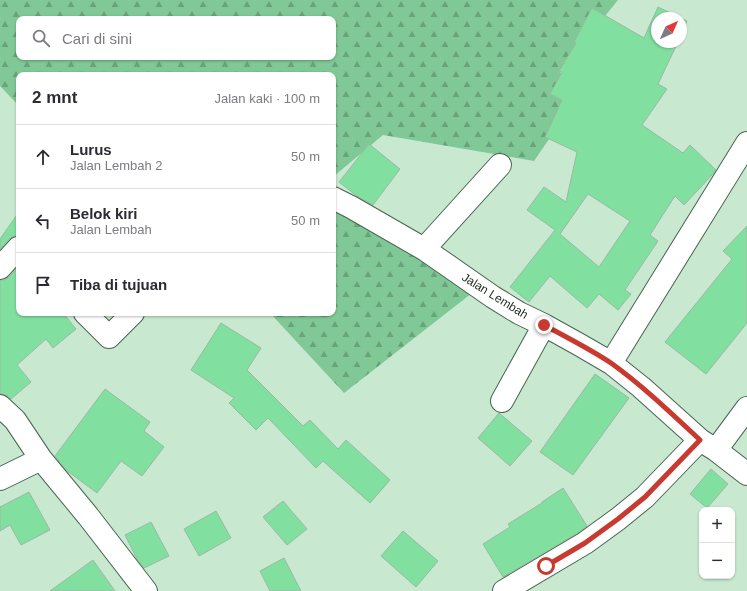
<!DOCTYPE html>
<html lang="id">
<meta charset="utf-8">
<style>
body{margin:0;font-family:Helvetica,sans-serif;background:#f2f2f3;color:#2b2b33}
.controls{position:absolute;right:12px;bottom:12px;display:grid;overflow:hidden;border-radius:8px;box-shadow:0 1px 3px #0004}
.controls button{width:36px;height:36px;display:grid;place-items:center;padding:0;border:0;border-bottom:1px solid #e1e1e2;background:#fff;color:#2b2b33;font:20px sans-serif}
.compass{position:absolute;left:651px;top:12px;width:36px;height:36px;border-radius:50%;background:#fff;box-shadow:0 1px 3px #0004;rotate:45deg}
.stop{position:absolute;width:12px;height:12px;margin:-9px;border:3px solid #c83a2f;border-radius:50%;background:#fff}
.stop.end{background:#c83a2f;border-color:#fff;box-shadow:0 1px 4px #0008}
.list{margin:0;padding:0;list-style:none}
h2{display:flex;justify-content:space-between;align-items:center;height:52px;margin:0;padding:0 16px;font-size:17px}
h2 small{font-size:13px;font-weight:400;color:#7c7c81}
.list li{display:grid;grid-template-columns:26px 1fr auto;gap:12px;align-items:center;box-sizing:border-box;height:64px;padding:0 16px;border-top:1px solid #e1e1e2}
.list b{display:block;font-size:15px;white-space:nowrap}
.list p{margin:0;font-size:13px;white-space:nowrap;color:#7c7c81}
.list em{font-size:13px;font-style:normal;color:#7c7c81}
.icon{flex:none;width:22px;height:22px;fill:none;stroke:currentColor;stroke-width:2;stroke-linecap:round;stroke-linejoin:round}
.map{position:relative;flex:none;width:747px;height:591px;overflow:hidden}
.search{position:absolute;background:#fff;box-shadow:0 1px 3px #0004;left:16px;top:16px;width:320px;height:44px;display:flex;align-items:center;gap:10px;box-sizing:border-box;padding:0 14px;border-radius:8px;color:#7c7c81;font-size:15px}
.panel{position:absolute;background:#fff;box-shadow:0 1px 3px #0004;left:16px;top:72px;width:320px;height:244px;border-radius:8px}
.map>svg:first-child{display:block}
.forest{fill:url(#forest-firs);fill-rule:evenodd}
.building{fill:#81dfa0;stroke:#99baa2;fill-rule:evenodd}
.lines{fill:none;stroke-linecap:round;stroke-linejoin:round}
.minor-casing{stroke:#476550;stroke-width:24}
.minor{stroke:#fff;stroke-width:22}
.route{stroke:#c83a2f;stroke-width:5}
.labels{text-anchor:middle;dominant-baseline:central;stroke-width:3.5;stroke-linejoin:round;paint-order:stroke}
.street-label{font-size:12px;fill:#212e24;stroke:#fff}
</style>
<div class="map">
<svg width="747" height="591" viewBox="0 0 747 591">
<defs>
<pattern id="forest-firs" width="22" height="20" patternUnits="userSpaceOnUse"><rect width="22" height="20" fill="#80c896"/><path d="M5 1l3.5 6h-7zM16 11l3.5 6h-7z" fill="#68a37a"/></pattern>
</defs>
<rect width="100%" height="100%" fill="#c8e9d0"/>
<path class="forest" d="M0,0H618L560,72L582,91L534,161L383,135L333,177V75H19V106L0,86ZM19,19H333V57H19Z
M333,196L481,286L344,393L270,313H333Z"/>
<path class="building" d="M658,7L687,21L681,35V18H657V42H678L658,84L667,89L642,125L683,153L690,145L716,170L712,175L684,205L675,196L650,235L658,241L625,290L631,294L618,310L599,294L587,308L550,276L529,302L510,287L555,230L527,210L544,187L566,202L577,152L545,137L562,100L550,94L562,72L559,71L576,43L574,42L592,8L644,38ZM588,194L630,221L599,267L560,234Z
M369,144L400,169L373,205L358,197L339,182Z
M19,212V236H14L9,239L0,249V239Z
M747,226V323L706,374L665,342L732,259L723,251Z
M19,266V313H63L76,329L53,348L46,339L17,365L31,382L11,399L3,394H0V280H4L9,277Z
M221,323L261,348L247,370L303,426L310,420L338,449L346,440L390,480L370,503L323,461L316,468L268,418L256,430L229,403L234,398L191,370Z
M595,374L629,398L573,475L540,452Z
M105,389L150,422L144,431L164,447L142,476L121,461L97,493L66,470L55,456Z
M499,413L532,441L510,466L478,438Z
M711,469L728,484L707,508L690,494Z
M563,488L587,526L578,533L503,577L483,544L510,527L508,524L542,503V502Z
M29,492L50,530L21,545L10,525L0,531V507Z
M283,501L307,529L287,545L263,517Z
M216,511L231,538L199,556L184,529Z
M151,522L169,556L144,568L137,559L125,535Z
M403,531L438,561L416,587L381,556Z
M284,558L301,591H270L260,571Z
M93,560L115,591H50Z"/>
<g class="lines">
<defs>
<path id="minor" d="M333,198L351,207L424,249L493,297L519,313L544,325L580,345L611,363L641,387L700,440L716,450L747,474
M424,249L500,165
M0,268L18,248L19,249
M85,313L109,337L133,313
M611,363L747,143
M502,401L544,325
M0,406L15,420L41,459L88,516L146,591
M716,450L747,408
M0,479L41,459
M504,591L585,543L618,519L645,497L700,440"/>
</defs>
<use href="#minor" class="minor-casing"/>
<use href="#minor" class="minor"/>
</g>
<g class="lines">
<path class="route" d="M544,325C566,337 590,349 611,363C643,386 671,413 700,440L645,497L618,519L585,543L546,566"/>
</g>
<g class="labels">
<g class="street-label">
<text transform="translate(495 296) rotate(32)">Jalan Lembah</text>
</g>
</g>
</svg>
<div class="controls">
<button>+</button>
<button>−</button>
</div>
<svg class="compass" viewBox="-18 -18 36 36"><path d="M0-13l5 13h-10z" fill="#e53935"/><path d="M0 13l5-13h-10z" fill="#7c7c81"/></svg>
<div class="stop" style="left:546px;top:566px"></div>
<div class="stop end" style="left:544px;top:325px"></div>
<div class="search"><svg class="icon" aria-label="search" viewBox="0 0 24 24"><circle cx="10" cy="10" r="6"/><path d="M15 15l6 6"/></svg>Cari di sini</div>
<section class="panel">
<h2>2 mnt<small>Jalan kaki · 100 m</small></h2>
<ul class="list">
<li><svg class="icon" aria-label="ahead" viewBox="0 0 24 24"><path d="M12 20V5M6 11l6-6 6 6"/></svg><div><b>Lurus</b><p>Jalan Lembah 2</p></div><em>50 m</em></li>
<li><svg class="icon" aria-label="left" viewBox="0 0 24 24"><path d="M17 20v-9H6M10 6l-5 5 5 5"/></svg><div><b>Belok kiri</b><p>Jalan Lembah</p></div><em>50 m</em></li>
<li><svg class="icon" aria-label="arrive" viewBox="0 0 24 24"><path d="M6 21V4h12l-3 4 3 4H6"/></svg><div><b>Tiba di tujuan</b></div></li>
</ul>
</section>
</div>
